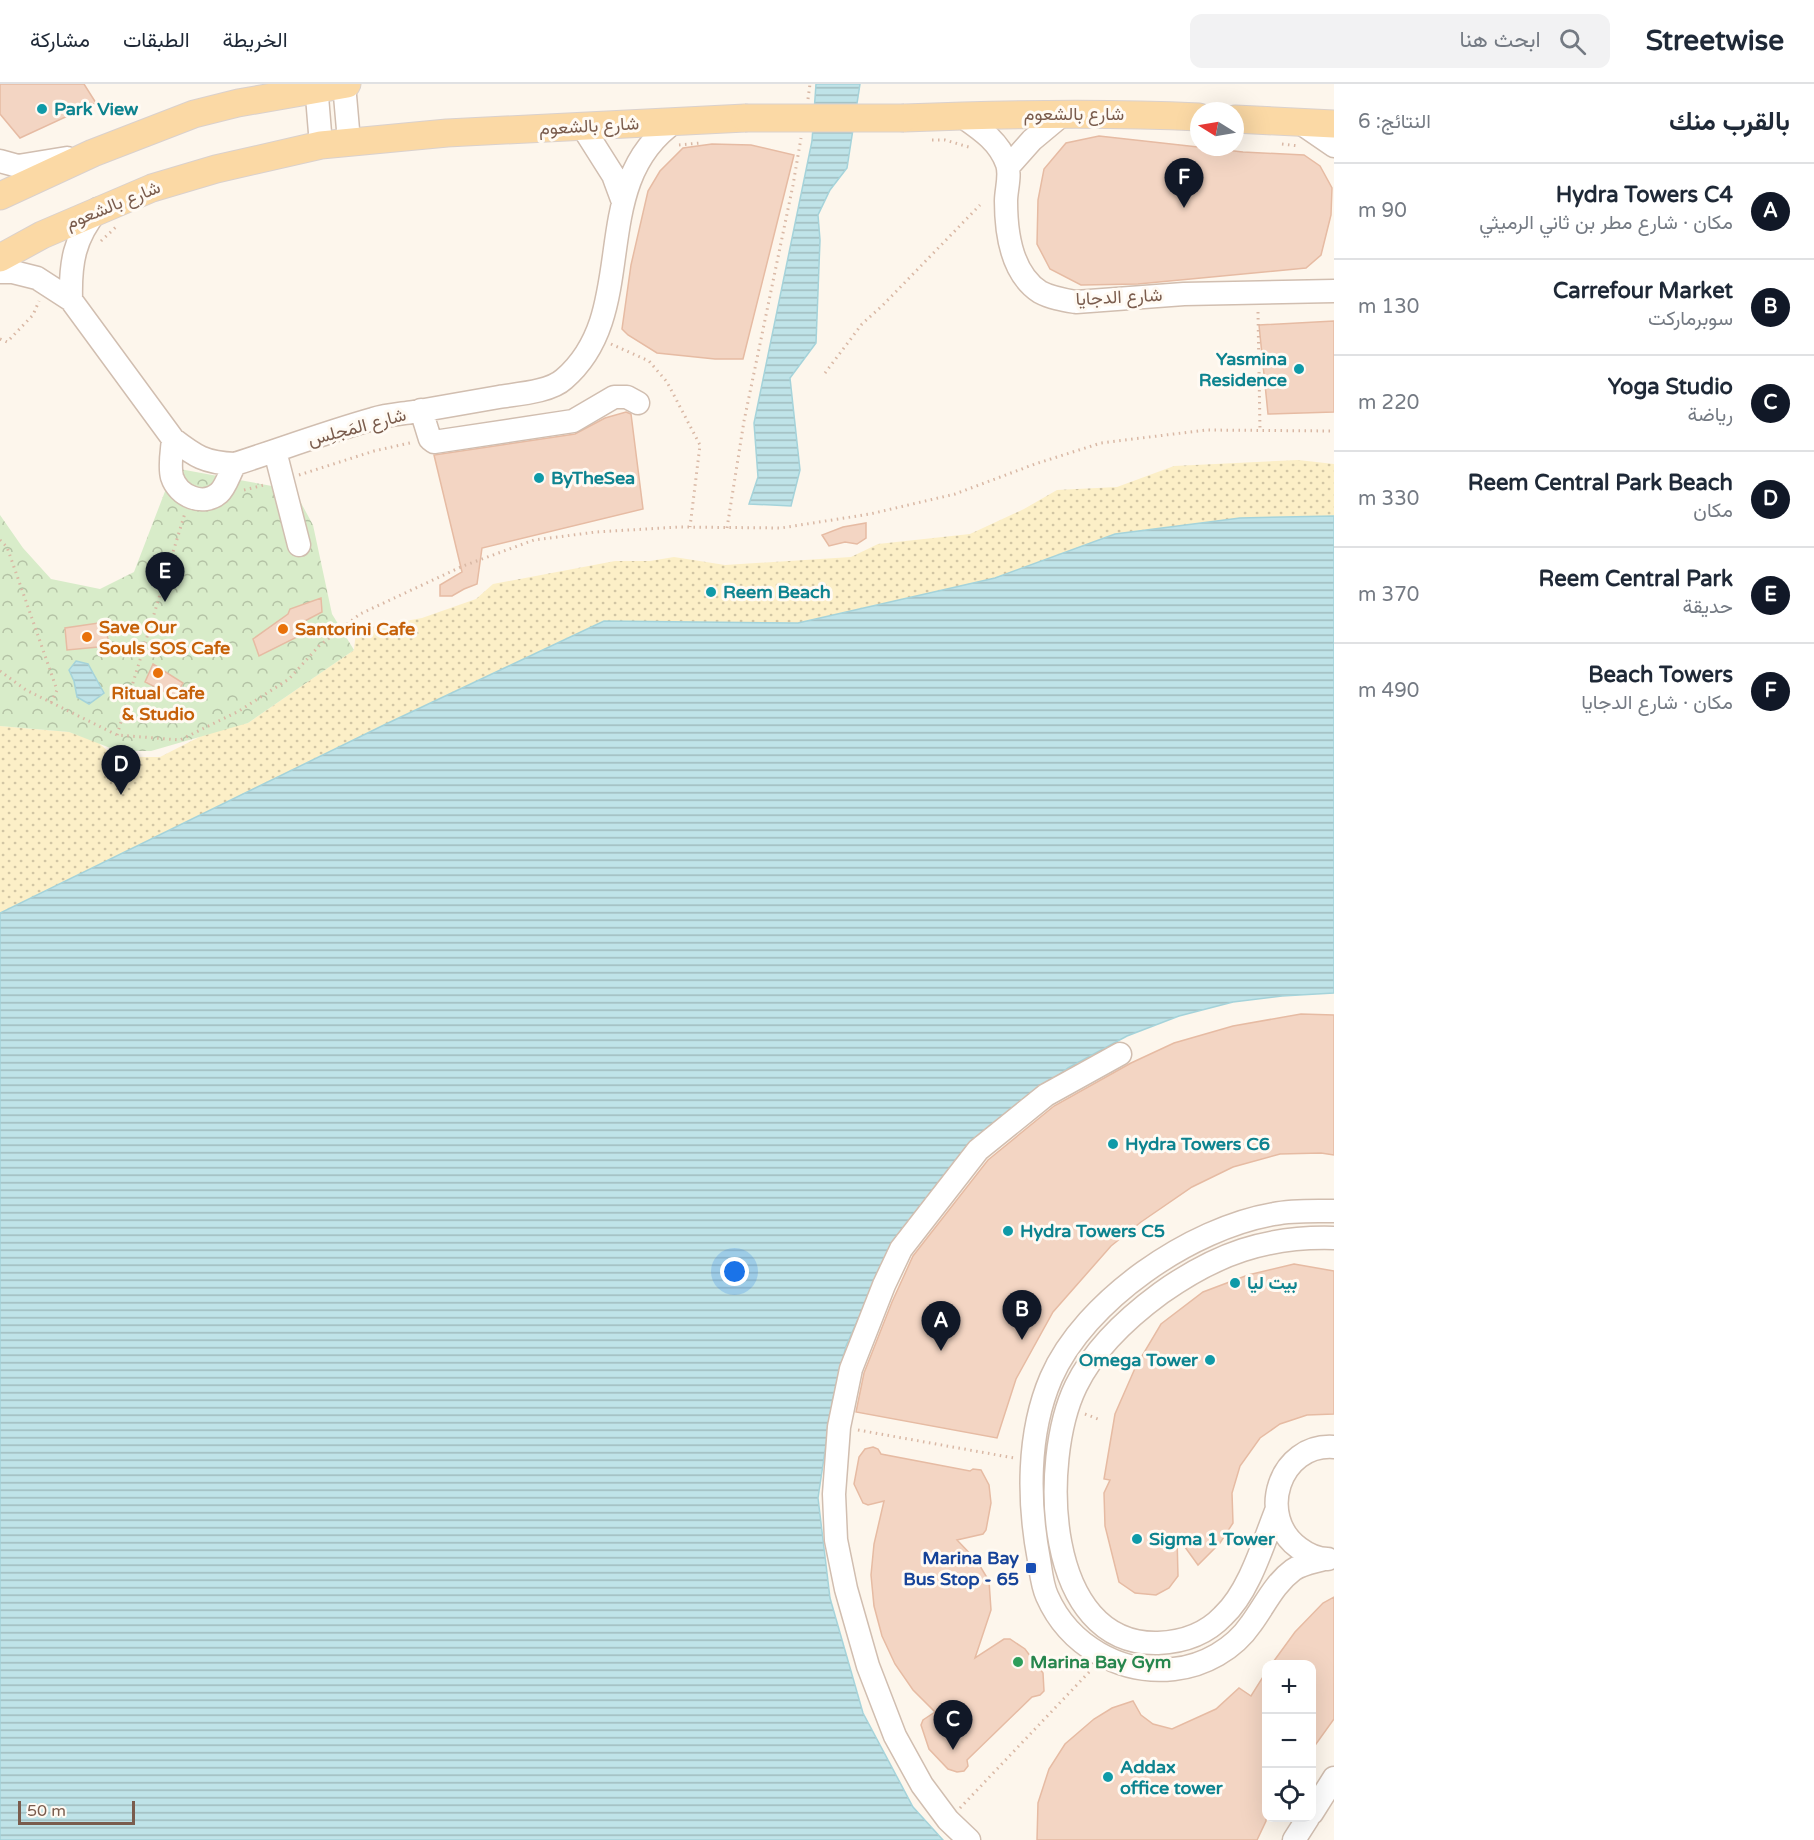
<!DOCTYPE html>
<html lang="ar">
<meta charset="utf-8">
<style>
body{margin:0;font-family:"Varela Round",Vazirmatn,sans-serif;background:#f2f2f3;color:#1f2937;direction:rtl}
.controls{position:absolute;right:18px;bottom:18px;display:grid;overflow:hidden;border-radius:12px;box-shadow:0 6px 24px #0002}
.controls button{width:54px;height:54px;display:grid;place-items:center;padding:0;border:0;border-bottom:2px solid #e0e1e3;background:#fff;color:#1f2937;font:30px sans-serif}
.compass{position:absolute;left:1190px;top:18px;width:54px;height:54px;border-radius:50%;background:#fff;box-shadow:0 6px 24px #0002;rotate:281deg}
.scale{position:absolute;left:18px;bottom:15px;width:117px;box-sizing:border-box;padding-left:6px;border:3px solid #7a5c4d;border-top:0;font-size:16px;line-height:21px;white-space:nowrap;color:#7a5c4d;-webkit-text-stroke:4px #fffaf3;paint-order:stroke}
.you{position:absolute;left:735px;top:1188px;width:21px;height:21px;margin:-15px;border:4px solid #fff;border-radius:50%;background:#1a73e8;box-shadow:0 0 0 9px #1a73e833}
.badge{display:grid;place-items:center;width:39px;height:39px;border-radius:50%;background:#111827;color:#fff;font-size:20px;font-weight:700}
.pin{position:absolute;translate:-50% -50px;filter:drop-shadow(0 2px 3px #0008)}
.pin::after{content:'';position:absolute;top:32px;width:21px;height:18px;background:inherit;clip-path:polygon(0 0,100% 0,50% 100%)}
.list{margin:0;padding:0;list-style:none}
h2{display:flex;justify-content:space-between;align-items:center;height:78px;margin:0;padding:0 24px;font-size:26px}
h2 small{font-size:20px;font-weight:400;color:#747a83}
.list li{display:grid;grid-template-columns:39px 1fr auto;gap:18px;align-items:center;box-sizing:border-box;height:96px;padding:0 24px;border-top:2px solid #e0e1e3}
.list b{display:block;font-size:22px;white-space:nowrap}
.list p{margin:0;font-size:20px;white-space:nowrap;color:#747a83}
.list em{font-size:20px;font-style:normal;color:#747a83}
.icon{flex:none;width:33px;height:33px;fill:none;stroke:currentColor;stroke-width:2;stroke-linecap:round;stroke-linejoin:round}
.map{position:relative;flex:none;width:1334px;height:1756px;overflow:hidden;direction:ltr}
header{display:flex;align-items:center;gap:36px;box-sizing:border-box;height:84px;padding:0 30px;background:#fff;border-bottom:2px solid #e0e1e3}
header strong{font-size:28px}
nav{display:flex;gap:33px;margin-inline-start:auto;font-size:21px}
.search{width:420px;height:54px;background:#f2f2f3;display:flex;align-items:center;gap:15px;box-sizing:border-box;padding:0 21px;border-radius:12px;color:#747a83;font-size:22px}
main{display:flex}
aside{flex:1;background:#fff}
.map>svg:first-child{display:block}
.sand{fill:url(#sand-dots)}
.park{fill:url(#park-crowns)}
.water{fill:url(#water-rules);stroke:#a5d3da;stroke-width:1.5}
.building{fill:#f3d5c3;stroke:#e6bba3;stroke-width:1.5}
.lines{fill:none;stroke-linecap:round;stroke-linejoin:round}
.minor-casing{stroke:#d1beb0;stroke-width:25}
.major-casing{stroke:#dad1cd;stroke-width:29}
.path{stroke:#d9b8a5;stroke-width:3;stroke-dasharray:1.5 4.5;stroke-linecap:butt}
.minor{stroke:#fff;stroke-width:22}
.major{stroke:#fbd9a5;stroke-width:27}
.major-bridge-casing{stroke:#dad1cd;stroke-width:29;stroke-linecap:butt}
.major-bridge{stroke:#fbd9a5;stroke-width:27}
.culture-dot{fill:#0f9aa8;stroke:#fffaf3;stroke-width:2}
.food-dot{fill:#e8710a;stroke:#fffaf3;stroke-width:2}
.transit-dot{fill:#1a4fb4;stroke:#fffaf3;stroke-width:2}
.leisure-dot{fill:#2e9e5b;stroke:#fffaf3;stroke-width:2}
.labels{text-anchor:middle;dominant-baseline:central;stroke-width:6;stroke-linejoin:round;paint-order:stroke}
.culture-label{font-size:18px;font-weight:bold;fill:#0d838f;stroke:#fffaf3;text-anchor:start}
.street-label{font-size:18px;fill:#7a5c4d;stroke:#fffaf3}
.food-label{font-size:18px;font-weight:bold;fill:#c56008;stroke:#fffaf3;text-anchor:start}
.transit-label{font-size:18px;font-weight:bold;fill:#164399;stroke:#fffaf3;text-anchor:end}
.leisure-label{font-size:18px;font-weight:bold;fill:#27864d;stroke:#fffaf3;text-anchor:start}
</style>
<header>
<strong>Streetwise</strong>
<div class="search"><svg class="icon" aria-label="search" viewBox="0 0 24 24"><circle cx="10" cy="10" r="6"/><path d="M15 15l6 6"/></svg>ابحث هنا</div>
<nav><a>الخريطة</a><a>الطبقات</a><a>مشاركة</a></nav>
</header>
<main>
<aside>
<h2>بالقرب منك<small>النتائج: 6</small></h2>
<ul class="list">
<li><span class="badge">A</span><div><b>Hydra Towers C4</b><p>مكان · شارع مطر بن ثاني الرميثي</p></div><em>90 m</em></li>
<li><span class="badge">B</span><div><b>Carrefour Market</b><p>سوبرماركت</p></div><em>130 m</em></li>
<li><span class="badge">C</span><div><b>Yoga Studio</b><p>رياضة</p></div><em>220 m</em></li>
<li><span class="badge">D</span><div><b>Reem Central Park Beach</b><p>مكان</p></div><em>330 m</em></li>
<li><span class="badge">E</span><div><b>Reem Central Park</b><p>حديقة</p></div><em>370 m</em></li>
<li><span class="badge">F</span><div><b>Beach Towers</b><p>مكان · شارع الدجايا</p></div><em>490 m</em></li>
</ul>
</aside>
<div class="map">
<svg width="1334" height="1756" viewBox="0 0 1334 1756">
<defs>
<pattern id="sand-dots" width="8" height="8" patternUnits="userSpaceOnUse" patternTransform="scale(1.5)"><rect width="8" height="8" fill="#fcefc7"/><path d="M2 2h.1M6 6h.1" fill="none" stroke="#d1c5a4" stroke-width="1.8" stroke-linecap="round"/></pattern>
<pattern id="park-crowns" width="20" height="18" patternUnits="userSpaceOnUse" patternTransform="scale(1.5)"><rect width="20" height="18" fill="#d8ecc9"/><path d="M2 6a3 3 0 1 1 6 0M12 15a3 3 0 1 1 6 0" fill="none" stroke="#b4c2a5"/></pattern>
<pattern id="water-rules" width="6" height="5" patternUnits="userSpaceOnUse" patternTransform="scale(1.5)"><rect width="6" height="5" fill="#bfe3e8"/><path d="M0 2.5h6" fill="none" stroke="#a0bbbe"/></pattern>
</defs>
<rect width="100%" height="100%" fill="#fdf6ec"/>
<path class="sand" d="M1298,376L1334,380V432L1115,450L995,494L798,539L604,537L386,640L0,829V642L69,648L95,656L115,673H160L215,645L248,639L354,566L356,546L422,534L476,515L493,500L615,477H650L674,473L725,481L851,473L878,460L970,450L1024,425L1057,406L1117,403L1174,382Z"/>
<path class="park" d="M174,384L294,406L313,441L332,530L354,566L248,639L151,667H118L69,648L0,642V431L23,464L51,495L100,505L134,488Z"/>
<path class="water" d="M816,0H860L847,84L830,106L818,131L820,156L816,259L790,294L800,386L791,422L749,420L758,393L754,339L812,57Z
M1334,432V909L1282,912L1233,918L1179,932L1127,952L1068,984L976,1054L889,1166L846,1262L833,1314L818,1414L830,1514L863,1629L913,1723L943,1756H0V829L386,640L604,537L798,539L995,494L1115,450L1240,434Z
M76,577L88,580L104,609L89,620L77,613L74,597L69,586Z"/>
<path class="building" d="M0,0H84L96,19L20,54L0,30Z
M1099,52L1243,68L1304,71L1320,82L1332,104L1331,131L1321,171L1306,184L1138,200L1081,201L1050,185L1037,160L1038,116L1044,85L1066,59Z
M712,60L751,61L794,71L743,275H715L657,269L628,251L622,245L631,181L648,107L660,87L683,64Z
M1334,237V328L1268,330L1259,241Z
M626,328L631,330L643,425L482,464L477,500L464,505L452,512H440V501L462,488L434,371L575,350L605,334Z
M866,439V454L857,460L845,458L829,462L822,451L843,443Z
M321,514L322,528L297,541L303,550L259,572L253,555L288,530L290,525Z
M105,538L109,562L67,566L65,544Z
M153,580L183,599L175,613L145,598Z
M1301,930L1334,931V1071L1321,1069L1280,1070L1233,1083L1192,1103L1141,1138L1111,1162L1053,1228L1016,1295L997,1354L856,1328L864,1289L892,1218L913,1172L988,1076L1054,1022L1131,979L1174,959L1233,942Z
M1294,1180L1334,1187V1330L1307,1331L1280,1340L1260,1354L1240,1382L1232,1409L1233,1439L1220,1459L1198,1481L1177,1452L1178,1492L1169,1504L1156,1511L1135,1509L1119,1498L1105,1442L1104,1409L1110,1396L1104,1395L1115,1330L1136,1282L1161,1240L1203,1208L1248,1191Z
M873,1363L878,1365L881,1370L970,1387L973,1385L981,1386L989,1401L991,1419L986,1446L983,1450L957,1456L977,1477L989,1497L991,1526L975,1574L1004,1555H1010L1025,1565L1043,1589L1044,1607L1040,1611L1032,1613L967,1676L968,1682L964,1687L957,1688L948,1685L929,1665L921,1641L923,1636L935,1628L913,1606L895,1580L882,1552L874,1522L871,1491L874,1460L884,1417L868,1421L863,1419L854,1400L859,1373L865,1365Z
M1334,1513V1635L1311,1667V1581H1271L1295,1548L1323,1519Z
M1266,1588V1737L1257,1756H1037L1038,1719L1049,1685L1065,1660L1094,1635L1112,1624L1133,1617L1141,1631L1153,1640L1172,1645L1216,1625L1239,1604L1251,1612Z"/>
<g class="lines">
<defs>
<path id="minor" d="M316,0L321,61
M344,0L349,57
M960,31C980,45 999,57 1007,80C1011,91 1006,106 1006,117C1006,149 1011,189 1040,208C1051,214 1064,216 1076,218L1184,210L1334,207
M1299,38L1334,62
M582,42L613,91L623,118
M0,77L18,82L67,74
M1008,83L1032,56L1062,31
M0,188H13L37,194L71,216L173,355C195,372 205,379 235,380C281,365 327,348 373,335C386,331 400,330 413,328C442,323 470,318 499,313C517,310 550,308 564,295C643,227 584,100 676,37
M71,216C70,179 74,154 98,125
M421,326L430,355L434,358L573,337L614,313H627L638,319
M173,355C172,367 169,382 172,393C178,412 203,423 219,409C226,403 230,388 235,380
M275,367L299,461
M1276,1427C1263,1460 1249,1508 1223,1532C1206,1550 1182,1558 1158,1559C1043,1562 1040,1376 1076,1302C1094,1265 1127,1234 1161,1209C1216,1170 1266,1152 1334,1154
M1324,1475C1314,1478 1301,1480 1293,1486C1274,1500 1265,1521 1251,1540C1234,1565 1204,1582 1174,1585C1121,1591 1069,1562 1047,1512C1042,1501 1041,1488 1039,1476C1028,1418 1027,1350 1051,1294C1085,1216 1191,1144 1274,1130C1293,1126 1314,1127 1334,1127
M1328,1475C1317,1475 1307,1470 1299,1464C1256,1433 1279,1359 1334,1363
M1312,1729L1334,1694
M969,1756L948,1736L922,1701L895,1652L868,1582L846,1505L836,1456L834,1410L839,1343L851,1285L884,1201L901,1165L978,1066L1046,1011L1120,970
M1294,1756L1308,1734"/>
<path id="major" d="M904,34C1002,30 1101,28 1199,33
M1235,35L1334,40
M0,112L93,69L194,30L238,19L347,0
M0,174L42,151L152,104L216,85L321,61L447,49L745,34"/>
</defs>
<use href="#minor" class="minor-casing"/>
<use href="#major" class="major-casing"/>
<path class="path" d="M808,15L810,0
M932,56H945L972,64
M1282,60L1299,62
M679,61L700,59
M101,157L116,143
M1258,228L1260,346
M0,255L7,258L33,231L39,217
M611,260L649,277L667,298L700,361L690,443
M825,289L862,240L883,221L980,121
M299,391L374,367L414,358
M244,406L264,401
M727,444L744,337L793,101L801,54
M0,456L7,463L57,606L51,619
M0,587L26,606L117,651L180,656L239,627L289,595L319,562L360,530L463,482L534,456L596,448L679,443L781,444L870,430L955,410L1035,380L1101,359L1206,346L1334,347
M117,651L185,429
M1085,1330L1098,1335
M858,1346L1014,1374
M960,1724L1092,1585"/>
<use href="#minor" class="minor"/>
<use href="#major" class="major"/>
<defs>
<path id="major-bridge" d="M745,34H904"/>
</defs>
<use href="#major-bridge" class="major-bridge-casing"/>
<use href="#major-bridge" class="major-bridge"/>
</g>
<g class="culture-dot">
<circle cx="42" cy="25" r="6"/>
<circle cx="1299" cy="285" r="6"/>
<circle cx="539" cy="394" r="6"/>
<circle cx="711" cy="508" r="6"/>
<circle cx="1113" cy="1060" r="6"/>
<circle cx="1008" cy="1147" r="6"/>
<circle cx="1235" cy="1199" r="6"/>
<circle cx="1210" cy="1276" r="6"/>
<circle cx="1137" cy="1455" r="6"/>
<circle cx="1108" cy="1693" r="6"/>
</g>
<g class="food-dot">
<circle cx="283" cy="545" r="6"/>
<circle cx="87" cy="553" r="6"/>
<circle cx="158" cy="589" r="6"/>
</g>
<rect class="transit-dot" x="1025" y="1478" width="12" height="12" rx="3"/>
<circle class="leisure-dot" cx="1018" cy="1578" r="6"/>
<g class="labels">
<g class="culture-label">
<text x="54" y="25">Park View</text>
<text x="1287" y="275" text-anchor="end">Yasmina<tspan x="1287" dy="21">Residence</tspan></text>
<text x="551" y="394">ByTheSea</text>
<text x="723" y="508">Reem Beach</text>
<text x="1125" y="1060">Hydra Towers C6</text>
<text x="1020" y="1147">Hydra Towers C5</text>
<text x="1247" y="1199">بيت ليا</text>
<text x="1198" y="1276" text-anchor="end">Omega Tower</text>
<text x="1149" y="1455">Sigma 1 Tower</text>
<text x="1120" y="1683">Addax<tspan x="1120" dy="21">office tower</tspan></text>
</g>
<g class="street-label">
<text x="1074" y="30">شارع بالشعوم</text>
<text transform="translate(589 42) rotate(-3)">شارع بالشعوم</text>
<text transform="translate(113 121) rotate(-22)">شارع بالشعوم</text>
<text transform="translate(1119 213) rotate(-3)">شارع الدجايا</text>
<text transform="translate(357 343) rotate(-15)">شارع المَجلِس</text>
</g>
<g class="food-label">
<text x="99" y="543">Save Our<tspan x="99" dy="21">Souls SOS Cafe</tspan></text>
<text x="295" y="545">Santorini Cafe</text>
<text x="158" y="609" text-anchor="middle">Ritual Cafe<tspan x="158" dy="21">&amp; Studio</tspan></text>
</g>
<g class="transit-label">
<text x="1019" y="1474">Marina Bay<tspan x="1019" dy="21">Bus Stop - 65</tspan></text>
</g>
<g class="leisure-label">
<text x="1030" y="1578">Marina Bay Gym</text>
</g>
</g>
</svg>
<div class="controls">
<button>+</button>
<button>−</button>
<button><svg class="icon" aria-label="locate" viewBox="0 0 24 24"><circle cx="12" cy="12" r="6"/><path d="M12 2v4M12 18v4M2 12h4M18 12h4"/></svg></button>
</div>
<svg class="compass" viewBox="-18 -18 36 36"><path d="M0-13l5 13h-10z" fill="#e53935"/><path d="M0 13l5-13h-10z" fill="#747a83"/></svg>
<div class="scale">50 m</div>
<div class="you"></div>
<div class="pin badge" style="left:941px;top:1267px">A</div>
<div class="pin badge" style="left:1022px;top:1256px">B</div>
<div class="pin badge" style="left:953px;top:1666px">C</div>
<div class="pin badge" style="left:121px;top:711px">D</div>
<div class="pin badge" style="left:165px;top:518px">E</div>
<div class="pin badge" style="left:1184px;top:124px">F</div>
</div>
</main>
